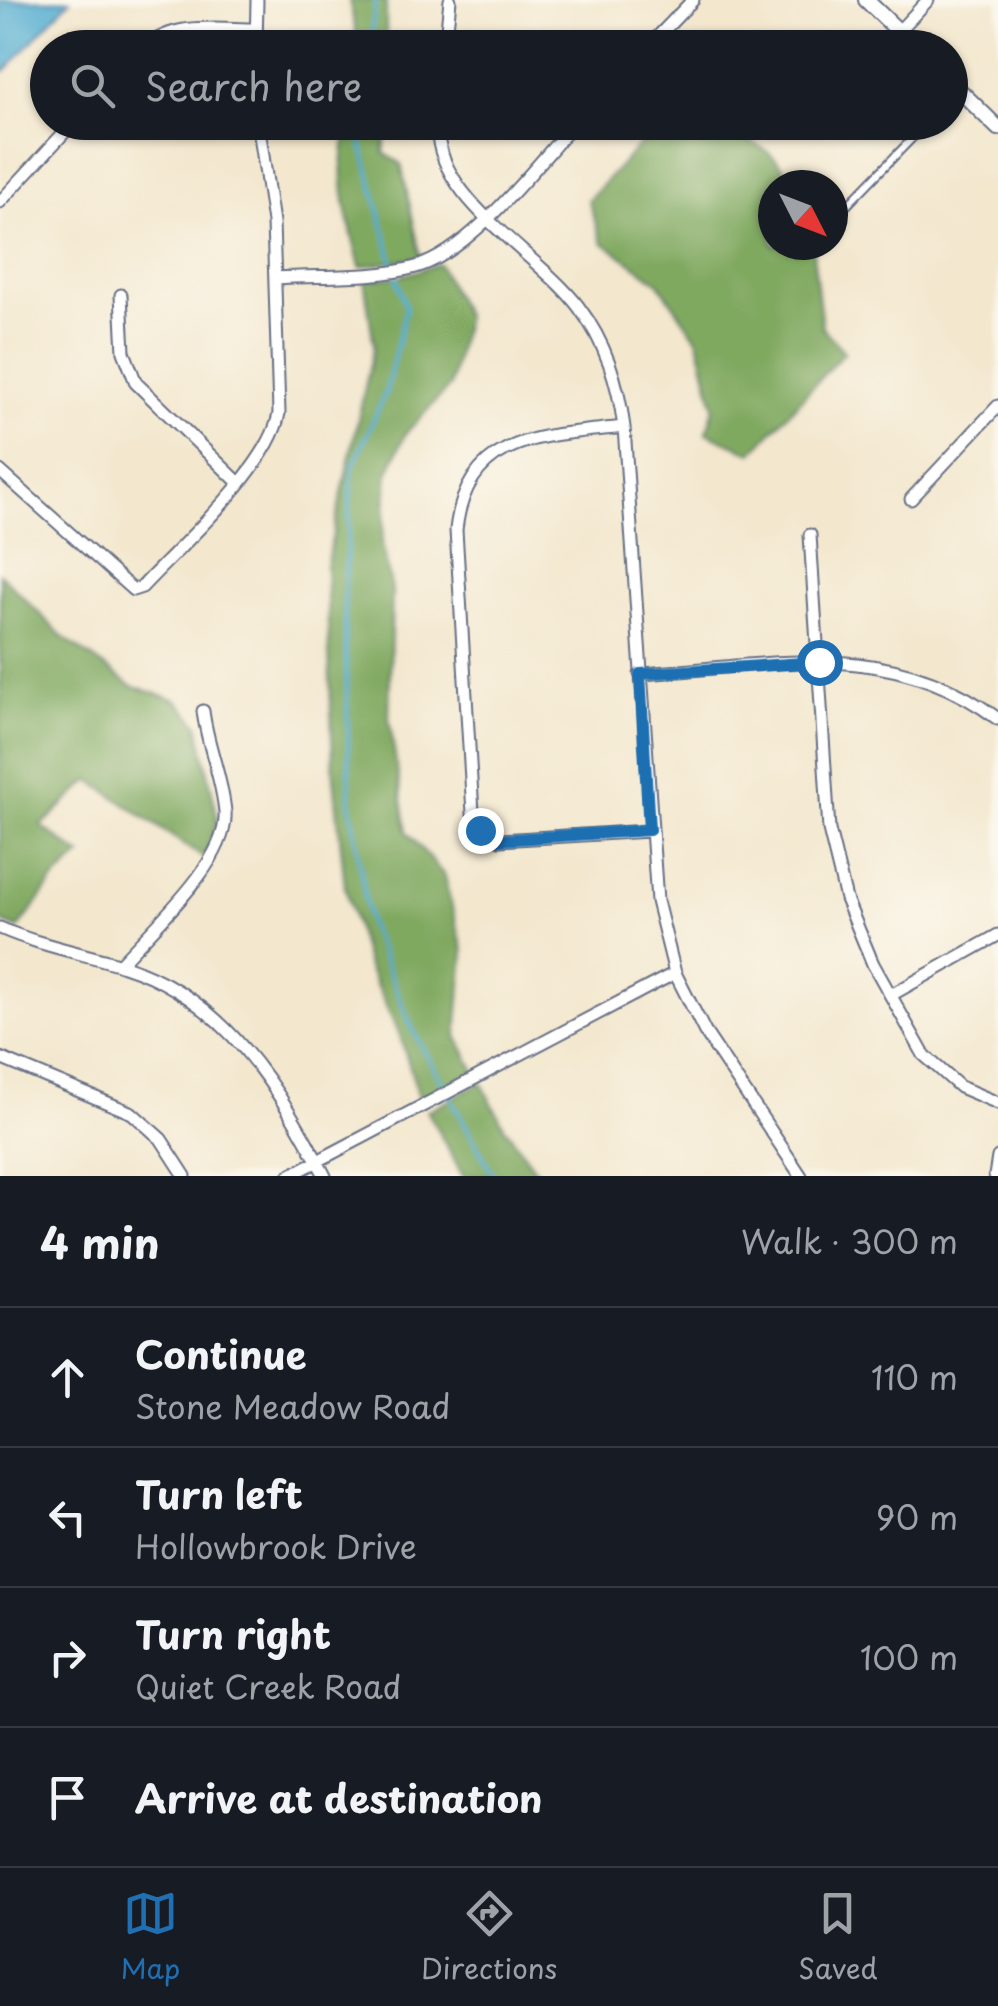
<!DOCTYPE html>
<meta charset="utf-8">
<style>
body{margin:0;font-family:"Playpen Sans",sans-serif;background:#20242c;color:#f1f3f6}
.compass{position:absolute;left:758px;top:170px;width:90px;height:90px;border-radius:50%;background:#171b24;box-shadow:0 2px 8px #0004;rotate:132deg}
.stop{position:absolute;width:30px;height:30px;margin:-22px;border:8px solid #1f6fb2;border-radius:50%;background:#fff}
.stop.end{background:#1f6fb2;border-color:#fff;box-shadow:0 2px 10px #0008}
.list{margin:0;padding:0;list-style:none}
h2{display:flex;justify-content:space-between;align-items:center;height:130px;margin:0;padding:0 40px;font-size:42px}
h2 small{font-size:32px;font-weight:400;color:#9ea1a6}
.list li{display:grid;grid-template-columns:65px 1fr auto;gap:30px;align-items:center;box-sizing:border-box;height:140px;padding:0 40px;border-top:2px solid #363941}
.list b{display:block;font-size:38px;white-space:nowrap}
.list p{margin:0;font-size:32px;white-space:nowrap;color:#9ea1a6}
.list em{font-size:32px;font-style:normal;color:#9ea1a6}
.icon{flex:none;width:55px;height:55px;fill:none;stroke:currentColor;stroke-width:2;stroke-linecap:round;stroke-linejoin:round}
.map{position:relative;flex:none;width:998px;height:1176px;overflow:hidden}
.search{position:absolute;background:#171b24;box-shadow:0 2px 8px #0004;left:30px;right:30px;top:30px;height:110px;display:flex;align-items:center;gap:25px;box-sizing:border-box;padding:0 35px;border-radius:55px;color:#9ea1a6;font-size:38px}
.sheet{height:690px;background:#171b24}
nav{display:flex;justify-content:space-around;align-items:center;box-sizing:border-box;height:140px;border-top:2px solid #363941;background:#171b24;font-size:28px;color:#9ea1a6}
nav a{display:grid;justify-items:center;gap:5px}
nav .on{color:#1f6fb2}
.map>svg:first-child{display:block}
.forest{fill:#80a960;stroke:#4e6c5f;stroke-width:2.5}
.water{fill:#53add1;stroke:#376e98;stroke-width:2.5}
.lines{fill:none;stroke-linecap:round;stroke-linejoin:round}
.stream{stroke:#53add1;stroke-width:4}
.service-casing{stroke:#676f85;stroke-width:10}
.minor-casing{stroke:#676f85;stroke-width:15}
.tertiary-casing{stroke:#676f85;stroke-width:18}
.service{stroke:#fff;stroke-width:6}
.minor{stroke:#fff;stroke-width:11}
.tertiary{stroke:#fff;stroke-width:14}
.route{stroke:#1f6fb2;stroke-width:12}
</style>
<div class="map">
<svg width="998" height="1176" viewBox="0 0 998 1176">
<rect width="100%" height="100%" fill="#fbf7ec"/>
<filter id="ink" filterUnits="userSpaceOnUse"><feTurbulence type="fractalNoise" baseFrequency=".01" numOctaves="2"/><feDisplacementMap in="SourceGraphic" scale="20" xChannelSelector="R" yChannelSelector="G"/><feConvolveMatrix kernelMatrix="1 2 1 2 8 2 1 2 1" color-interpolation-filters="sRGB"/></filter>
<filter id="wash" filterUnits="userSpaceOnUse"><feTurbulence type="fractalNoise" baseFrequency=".0048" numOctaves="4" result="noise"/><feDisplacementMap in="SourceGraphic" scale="40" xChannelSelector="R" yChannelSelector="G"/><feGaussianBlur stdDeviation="2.25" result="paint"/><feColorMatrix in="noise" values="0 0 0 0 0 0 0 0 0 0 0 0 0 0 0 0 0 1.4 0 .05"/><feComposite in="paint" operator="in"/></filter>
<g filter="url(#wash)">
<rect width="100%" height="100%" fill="#f3e7cd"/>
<path class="forest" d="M349,0H386V47H359Z
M350,123H387L384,153L401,164L420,254L424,257L360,267C348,220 333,169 350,123Z
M696,127C735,133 778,145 793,185H773V245H812L822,327L844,352L752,453L707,433L714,406L698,340L658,282L602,242L588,200L642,142Z
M439,264L465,317L450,386L405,434L388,474L382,544L392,590L389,718L407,832L443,874L464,952L457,1036L475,1071L420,1100L399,1033L367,966L345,887L333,768L326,566L374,346L364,279L398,277Z
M0,574L64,638L132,686L177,700L198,724L218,821L204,858L90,780L41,826L81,855L55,879L18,929L0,921Z
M481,1082L505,1128L540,1176H463L427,1111Z"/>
<path class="water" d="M0,0H70L5,71L0,69Z"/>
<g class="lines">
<path class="stream" d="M369,48L376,0
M356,122L394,267
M396,276L406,307L386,391L352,469L344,594L350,801L369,924L414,1032L494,1176"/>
</g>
</g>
<g filter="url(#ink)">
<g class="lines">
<defs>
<path id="service" d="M833,220L928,122"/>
<path id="minor" d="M899,31L928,0
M145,48C175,21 218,29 256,29
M256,48L257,0
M445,48L450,0
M647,48L693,0
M438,122C431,196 537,252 578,306C606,343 618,382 624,427L657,901L675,973L705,1032L801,1176
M0,202L74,122
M276,278C321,275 373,279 416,267C472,251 536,165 576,122
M121,295L124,352L136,383L238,482
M624,427C547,436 467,432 456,530L473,813L481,830L500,840L649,831
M0,471L133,590L142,587C180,546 271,466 279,413L273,222L258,122
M911,499L998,406
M810,535L829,830L846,899L873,964L924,1055L960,1087L998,1103
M640,674C770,666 887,635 998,719
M0,928C41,946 83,953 124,966C225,998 279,1088 325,1176
M120,964C152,928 229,861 225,812C222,777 207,745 203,711
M891,995L998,935
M0,1058L132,1113L161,1139L185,1176
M289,1176L675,973
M995,1176L998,1157"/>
<path id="tertiary" d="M866,0L916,48
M950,81L998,128"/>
</defs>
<use href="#service" class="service-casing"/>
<use href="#minor" class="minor-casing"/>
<use href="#tertiary" class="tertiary-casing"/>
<use href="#service" class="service"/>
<use href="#minor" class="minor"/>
<use href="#tertiary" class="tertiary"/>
</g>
</g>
<g class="lines" filter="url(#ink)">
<path class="route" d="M480,830L500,840L649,830L640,674L819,662"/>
</g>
</svg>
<svg class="compass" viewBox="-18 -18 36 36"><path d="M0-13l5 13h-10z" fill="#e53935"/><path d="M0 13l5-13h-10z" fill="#9ea1a6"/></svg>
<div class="stop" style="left:819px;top:662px"></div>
<div class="stop end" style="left:480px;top:830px"></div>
<div class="search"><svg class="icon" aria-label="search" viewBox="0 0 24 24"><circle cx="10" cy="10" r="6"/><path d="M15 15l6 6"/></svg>Search here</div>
</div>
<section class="sheet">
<h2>4 min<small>Walk · 300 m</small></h2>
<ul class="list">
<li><svg class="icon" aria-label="ahead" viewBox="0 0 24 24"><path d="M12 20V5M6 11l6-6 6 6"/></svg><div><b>Continue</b><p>Stone Meadow Road</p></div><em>110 m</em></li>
<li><svg class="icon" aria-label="left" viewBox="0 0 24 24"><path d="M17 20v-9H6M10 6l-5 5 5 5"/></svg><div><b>Turn left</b><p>Hollowbrook Drive</p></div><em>90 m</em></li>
<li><svg class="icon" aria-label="right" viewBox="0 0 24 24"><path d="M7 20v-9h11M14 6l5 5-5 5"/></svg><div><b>Turn right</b><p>Quiet Creek Road</p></div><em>100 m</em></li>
<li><svg class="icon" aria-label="arrive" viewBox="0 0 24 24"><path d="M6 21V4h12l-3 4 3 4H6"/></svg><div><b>Arrive at destination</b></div></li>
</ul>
</section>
<nav>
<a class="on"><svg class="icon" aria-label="map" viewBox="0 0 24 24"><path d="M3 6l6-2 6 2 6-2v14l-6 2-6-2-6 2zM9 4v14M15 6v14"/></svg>Map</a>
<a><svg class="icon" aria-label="directions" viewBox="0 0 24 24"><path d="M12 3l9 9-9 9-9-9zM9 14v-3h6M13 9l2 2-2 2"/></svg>Directions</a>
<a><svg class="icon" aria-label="saved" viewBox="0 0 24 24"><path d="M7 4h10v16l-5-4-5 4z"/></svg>Saved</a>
</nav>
